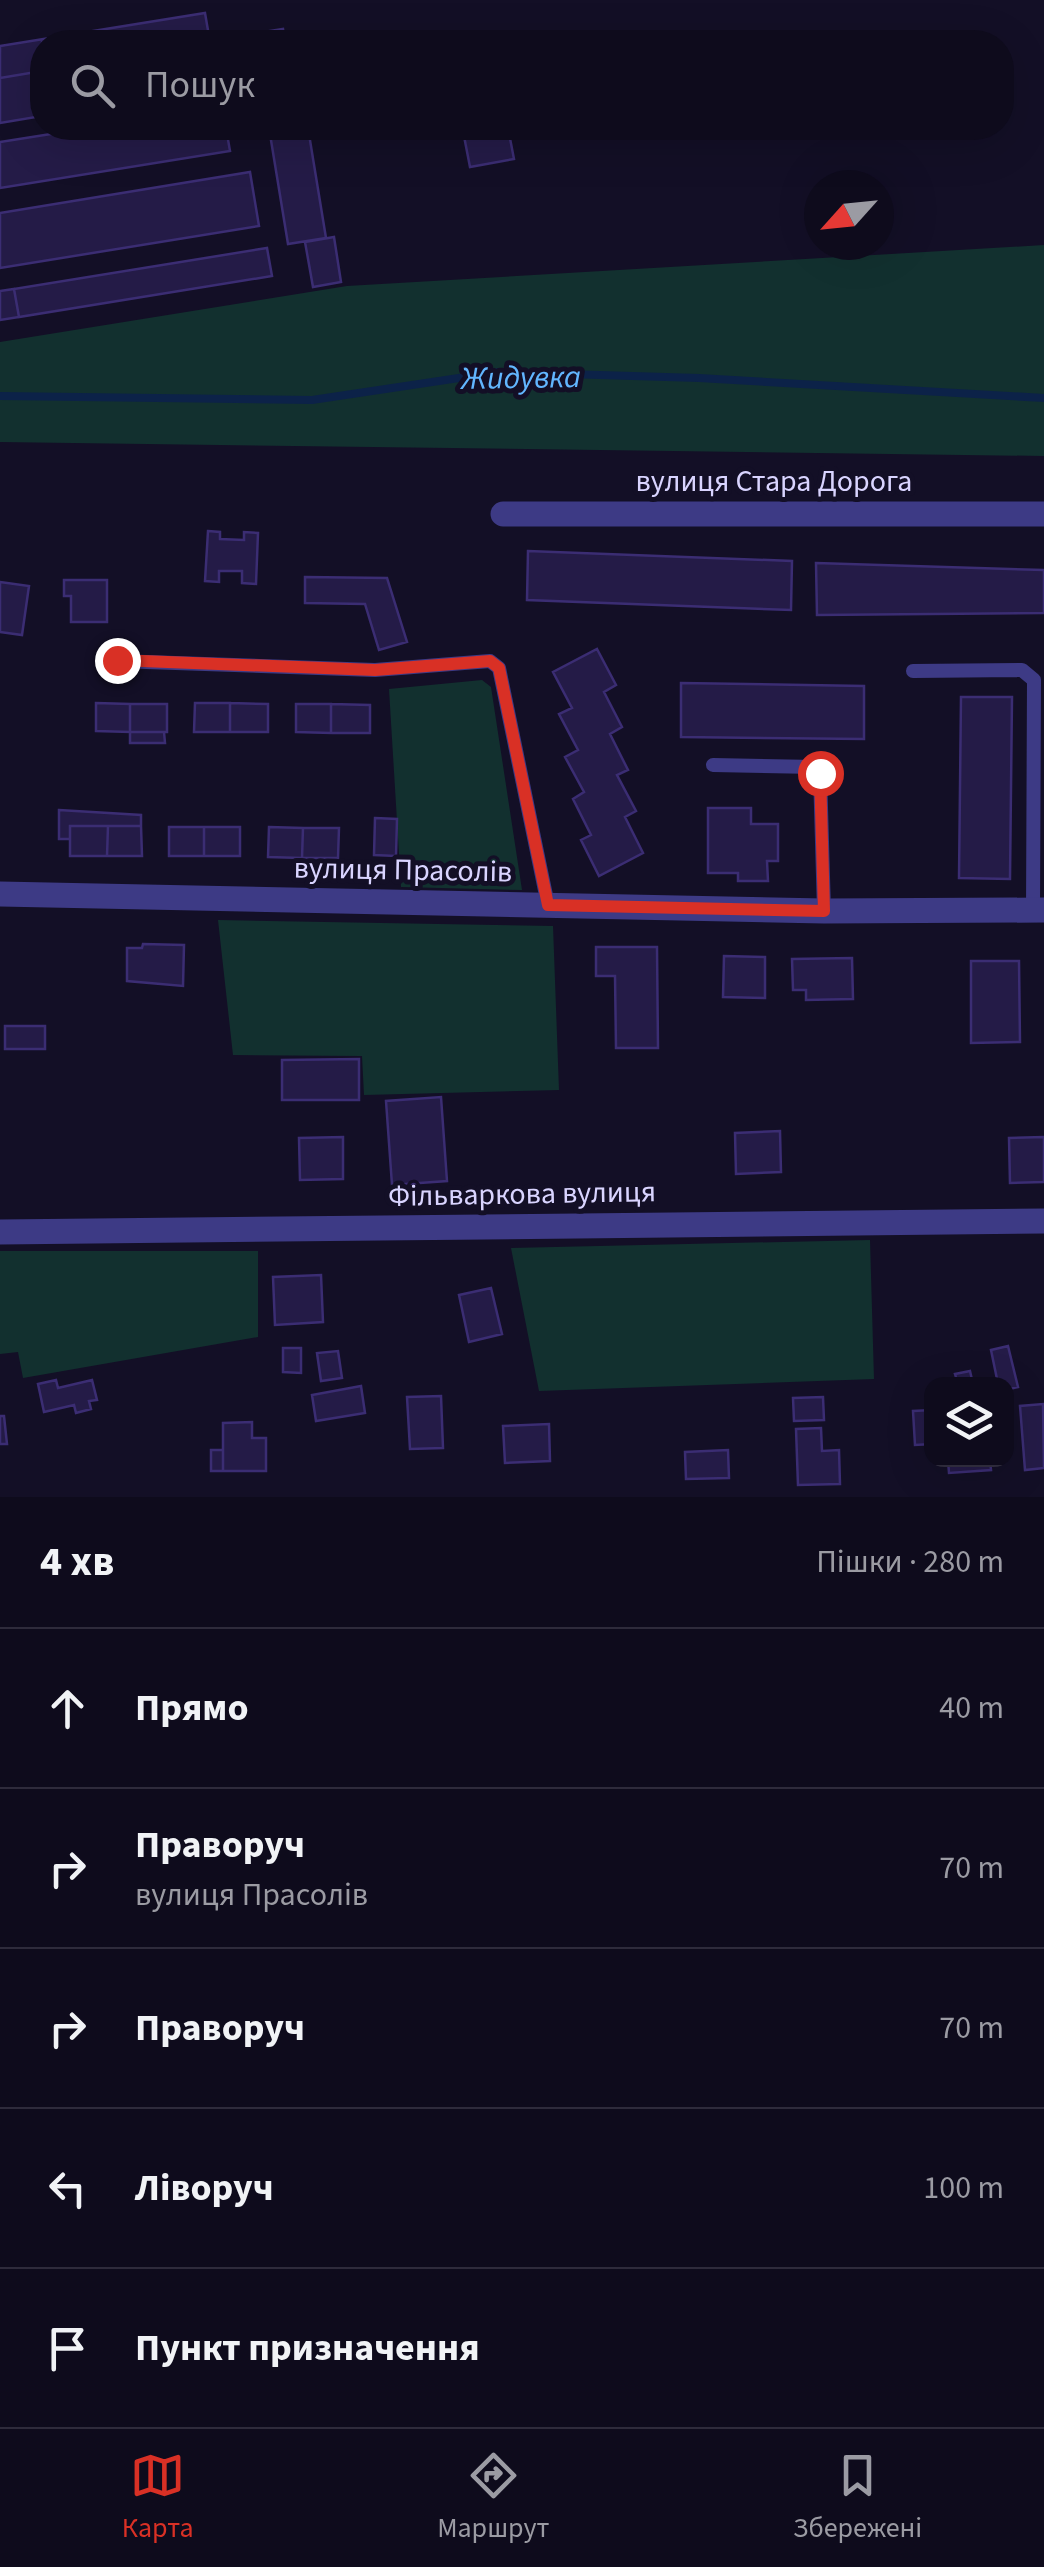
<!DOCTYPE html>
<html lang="uk">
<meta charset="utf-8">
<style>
body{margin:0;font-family:"Source Sans 3",sans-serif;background:#1c1929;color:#f1f3f6}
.controls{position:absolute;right:30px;bottom:30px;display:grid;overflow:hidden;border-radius:20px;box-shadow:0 10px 40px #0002}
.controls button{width:90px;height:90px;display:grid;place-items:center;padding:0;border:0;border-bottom:2px solid #2e2b3b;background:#0e0b1c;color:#f1f3f6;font:50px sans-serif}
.compass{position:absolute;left:804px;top:170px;width:90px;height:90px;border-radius:50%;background:#0e0b1c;box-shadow:0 10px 40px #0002;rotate:243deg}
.stop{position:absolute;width:30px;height:30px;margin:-22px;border:8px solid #d93025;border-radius:50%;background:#fff}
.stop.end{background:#d93025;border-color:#fff;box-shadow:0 2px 10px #0008}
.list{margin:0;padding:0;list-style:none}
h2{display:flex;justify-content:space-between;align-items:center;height:130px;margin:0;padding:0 40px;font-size:42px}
h2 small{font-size:32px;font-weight:400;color:#9b9ba3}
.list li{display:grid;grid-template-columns:65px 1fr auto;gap:30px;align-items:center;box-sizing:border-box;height:160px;padding:0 40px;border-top:2px solid #2e2b3b}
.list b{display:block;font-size:38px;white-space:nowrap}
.list p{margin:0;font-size:32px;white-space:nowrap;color:#9b9ba3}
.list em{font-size:32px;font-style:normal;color:#9b9ba3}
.icon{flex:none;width:55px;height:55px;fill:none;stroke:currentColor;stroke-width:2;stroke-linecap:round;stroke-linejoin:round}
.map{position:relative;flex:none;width:1044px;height:1497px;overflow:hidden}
.search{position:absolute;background:#0e0b1c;box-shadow:0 10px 40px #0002;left:30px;right:30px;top:30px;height:110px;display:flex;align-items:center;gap:25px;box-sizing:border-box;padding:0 35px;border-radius:40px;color:#9b9ba3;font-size:38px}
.sheet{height:930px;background:#0e0b1c}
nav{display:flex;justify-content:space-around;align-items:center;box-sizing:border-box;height:140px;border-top:2px solid #2e2b3b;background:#0e0b1c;font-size:28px;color:#9b9ba3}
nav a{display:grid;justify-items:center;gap:5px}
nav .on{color:#d93025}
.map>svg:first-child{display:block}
.green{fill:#12302f}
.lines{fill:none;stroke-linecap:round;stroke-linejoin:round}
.stream{stroke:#0c2248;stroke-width:8}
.building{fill:#241b47;stroke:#3b2d73;stroke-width:2.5}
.lane{stroke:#3d3a85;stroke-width:14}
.street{stroke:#3d3a85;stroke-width:25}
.route{stroke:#d93025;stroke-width:12}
.labels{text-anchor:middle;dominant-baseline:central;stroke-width:10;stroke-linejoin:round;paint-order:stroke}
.street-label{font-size:30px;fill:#d9d4ff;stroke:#130f26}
.water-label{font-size:32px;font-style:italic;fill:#62b6ff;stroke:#130f26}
</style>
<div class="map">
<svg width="1044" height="1497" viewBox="0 0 1044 1497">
<rect width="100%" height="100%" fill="#130f26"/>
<path class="green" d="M1044,245V456L0,442V342L347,286Z
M482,680L491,687L522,890L401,887L389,689Z
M218,920L553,926L559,1090L364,1095L362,1056L233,1055Z
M870,1240L874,1379L539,1391L511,1248Z
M0,1251H258V1337L23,1378L18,1352L0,1354Z"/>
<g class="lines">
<path class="stream" d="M0,396L312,400L499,372L699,378L1044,398"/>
</g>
<path class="building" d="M205,13L210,42H42V71L0,78V46Z
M283,29L285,42H239L238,36Z
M42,71V116L0,123V78Z
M89,128H226L230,151L0,188V142Z
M269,128H308L326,238L288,244Z
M456,128H508L514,159L470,167L463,131L457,132Z
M250,172L259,226L0,268V213Z
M334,237L341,282L313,287L305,242Z
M267,248L272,276L19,317L14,289Z
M14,289L19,317L0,320V291Z
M208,531L220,532V539L244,540V532L258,533L256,584L242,583V571H219V582L205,581Z
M528,551L792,561L791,610L527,600Z
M816,563L1044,570V613L817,615Z
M305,577L387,578L407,642L379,650L365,604L305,603Z
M64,580H107V622H71V596H64Z
M0,582L29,586L22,635L0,632Z
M597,649L616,685L604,692L622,727L610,734L628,770L617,775L636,811L625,817L643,853L599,876L581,840L591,835L573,799L584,792L565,757L578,750L559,714L572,708L553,672Z
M681,683L864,686V739L681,737Z
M961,697H1012L1010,879L959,878Z
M96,703L130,704V732L96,731Z
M195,703H230V732H194Z
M230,703L268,704V732H230Z
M130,704H167V732H130Z
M296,704H331V733L296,732Z
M331,704L370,705V733H331Z
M130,732H164L165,743H130Z
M708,808H751V824H778V861H767L768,881H738V873H708Z
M59,810L141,815V826H70V839H59Z
M375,818L397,819L396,856L374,855Z
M70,826H108L107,856H70Z
M108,826H141L142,856H107Z
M169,827H204V856H169Z
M204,827H240V856H204Z
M269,827L303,828L302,858L268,857Z
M303,828H339L338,858H302Z
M143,944L184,945L183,986L127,981V948H142Z
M596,947H657L658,1048H616L615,976H596Z
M724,956L765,957V998L723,997Z
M852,958L853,999L806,1000V990H793L792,959Z
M971,961H1019L1020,1042L971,1043Z
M5,1026H45V1049H5Z
M359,1059V1100H282V1060Z
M441,1097L447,1181L392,1185L386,1101Z
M780,1131L781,1172L736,1174L735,1133Z
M343,1137V1179L300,1180L299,1138Z
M1044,1137V1182L1010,1183L1009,1138Z
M321,1275L323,1322L275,1325L273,1277Z
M491,1288L502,1334L469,1342L459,1295Z
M1008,1346L1018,1387L1006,1390V1384H998L991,1350Z
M283,1348H301V1373L283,1372Z
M338,1351L342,1378L321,1381L317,1353Z
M970,1371L973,1384H958L955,1374Z
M56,1380L58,1388L92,1380L97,1400L89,1401L91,1409L76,1413L74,1405L44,1412L38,1384Z
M361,1386L365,1413L316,1421L312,1395Z
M441,1396L443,1448L410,1449L407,1397Z
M823,1397L824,1420L794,1421L793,1398Z
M1043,1404L1044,1468L1025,1470L1020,1406Z
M932,1410V1444L915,1445L913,1411Z
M0,1416H4L7,1444H0Z
M252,1422V1438H266V1471H223V1423Z
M549,1424L550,1461L505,1463L503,1426Z
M821,1428L822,1451L839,1450L840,1484L798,1485L796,1429Z
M211,1450H223V1471H211Z
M728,1450L729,1478L686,1479L685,1452Z
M948,1460H990L991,1470L949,1473Z"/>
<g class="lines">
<path class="lane" d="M117,661L375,670L490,661L499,668L548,905
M913,671L1022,670L1034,680L1033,910
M713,765L816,767L820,773L824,911"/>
<path class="street" d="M503,514H1044
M0,894L824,911L1044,910
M0,1232L1044,1221"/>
</g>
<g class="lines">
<path class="route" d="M117,660L375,670L490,661L499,668L548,905L824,911L820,773"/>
</g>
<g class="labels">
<g class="street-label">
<text x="774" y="481">вулиця Стара Дорога</text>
<text transform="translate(403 870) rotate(1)">вулиця Прасолів</text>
<text transform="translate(522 1194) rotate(-1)">Фільваркова вулиця</text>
</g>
<g class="water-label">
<text transform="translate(521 378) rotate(-1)">Жидувка</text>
</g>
</g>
</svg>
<div class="controls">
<button><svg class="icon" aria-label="layers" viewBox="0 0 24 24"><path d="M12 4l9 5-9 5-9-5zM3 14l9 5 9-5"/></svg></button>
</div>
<svg class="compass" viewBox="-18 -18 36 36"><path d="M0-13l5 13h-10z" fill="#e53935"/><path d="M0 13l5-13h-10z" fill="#9b9ba3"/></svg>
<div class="stop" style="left:820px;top:773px"></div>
<div class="stop end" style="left:117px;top:660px"></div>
<div class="search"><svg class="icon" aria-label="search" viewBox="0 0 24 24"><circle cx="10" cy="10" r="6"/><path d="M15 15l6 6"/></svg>Пошук</div>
</div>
<section class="sheet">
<h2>4 хв<small>Пішки · 280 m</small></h2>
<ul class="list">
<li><svg class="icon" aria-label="ahead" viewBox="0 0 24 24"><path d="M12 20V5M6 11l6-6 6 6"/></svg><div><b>Прямо</b></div><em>40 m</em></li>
<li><svg class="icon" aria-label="right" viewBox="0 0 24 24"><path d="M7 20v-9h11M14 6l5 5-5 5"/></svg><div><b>Праворуч</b><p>вулиця Прасолів</p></div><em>70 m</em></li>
<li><svg class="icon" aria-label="right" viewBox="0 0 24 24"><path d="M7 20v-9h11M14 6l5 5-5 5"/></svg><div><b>Праворуч</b></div><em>70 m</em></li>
<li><svg class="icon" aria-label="left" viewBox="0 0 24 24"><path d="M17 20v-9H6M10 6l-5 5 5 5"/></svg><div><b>Ліворуч</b></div><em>100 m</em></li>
<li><svg class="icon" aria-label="arrive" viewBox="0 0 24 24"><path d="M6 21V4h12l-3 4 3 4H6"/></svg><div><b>Пункт призначення</b></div></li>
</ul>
</section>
<nav>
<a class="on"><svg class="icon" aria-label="map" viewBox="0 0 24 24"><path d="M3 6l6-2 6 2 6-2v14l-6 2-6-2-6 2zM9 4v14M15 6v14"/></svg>Карта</a>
<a><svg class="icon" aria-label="directions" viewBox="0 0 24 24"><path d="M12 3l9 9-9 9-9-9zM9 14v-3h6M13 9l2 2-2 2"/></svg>Маршрут</a>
<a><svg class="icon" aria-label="saved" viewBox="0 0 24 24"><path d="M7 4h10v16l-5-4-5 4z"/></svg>Збережені</a>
</nav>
